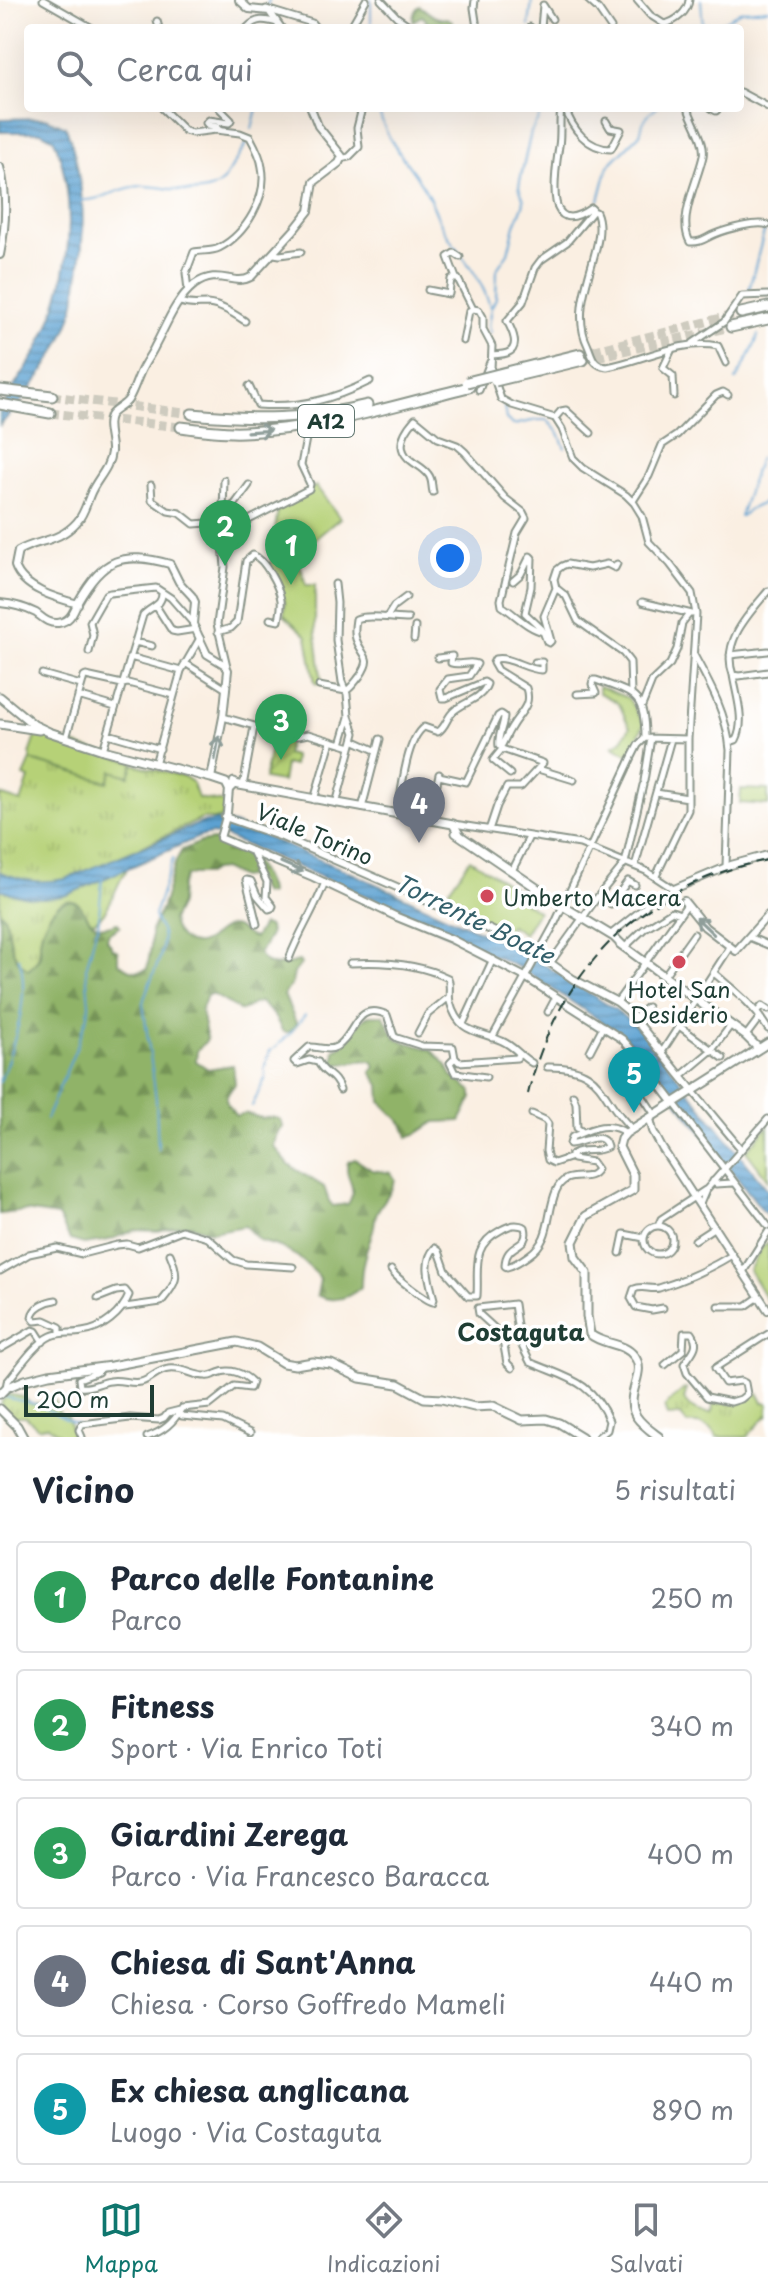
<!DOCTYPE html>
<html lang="it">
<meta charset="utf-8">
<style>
body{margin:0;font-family:"Playpen Sans",sans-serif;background:#f6f6f7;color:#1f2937}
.scale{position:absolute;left:24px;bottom:20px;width:130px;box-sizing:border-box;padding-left:8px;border:4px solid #1f3d34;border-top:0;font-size:22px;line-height:28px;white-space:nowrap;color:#1f3d34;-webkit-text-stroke:6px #fff;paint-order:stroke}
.you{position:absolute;left:450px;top:558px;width:28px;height:28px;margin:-20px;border:6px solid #fff;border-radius:50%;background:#1a73e8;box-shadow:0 0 0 12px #1a73e833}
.badge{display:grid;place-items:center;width:52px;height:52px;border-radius:50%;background:#0f766e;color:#fff;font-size:26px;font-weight:700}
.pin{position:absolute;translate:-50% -66px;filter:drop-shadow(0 2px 4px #0008)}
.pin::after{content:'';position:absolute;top:42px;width:28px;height:24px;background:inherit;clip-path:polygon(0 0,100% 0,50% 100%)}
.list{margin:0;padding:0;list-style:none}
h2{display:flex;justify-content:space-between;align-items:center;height:104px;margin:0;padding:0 32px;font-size:34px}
h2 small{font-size:26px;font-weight:400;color:#747a83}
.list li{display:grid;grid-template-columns:52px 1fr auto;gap:24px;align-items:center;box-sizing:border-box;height:112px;margin:0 16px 16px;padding:0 16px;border:2px solid #e0e1e3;border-radius:8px}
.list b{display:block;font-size:30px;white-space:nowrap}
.list p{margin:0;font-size:26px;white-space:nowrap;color:#747a83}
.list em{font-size:26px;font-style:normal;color:#747a83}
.icon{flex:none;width:44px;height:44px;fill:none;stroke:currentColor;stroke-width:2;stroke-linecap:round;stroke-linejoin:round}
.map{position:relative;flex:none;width:768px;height:1437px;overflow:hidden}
.search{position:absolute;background:#fff;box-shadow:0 8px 32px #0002;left:24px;right:24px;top:24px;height:88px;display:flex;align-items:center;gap:20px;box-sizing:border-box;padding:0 28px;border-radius:8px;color:#747a83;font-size:30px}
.sheet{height:744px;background:#fff}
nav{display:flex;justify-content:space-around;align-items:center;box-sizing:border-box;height:112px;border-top:2px solid #e0e1e3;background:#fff;font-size:22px;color:#747a83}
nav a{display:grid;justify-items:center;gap:4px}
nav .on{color:#0f766e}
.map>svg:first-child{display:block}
.grass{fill:url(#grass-tufts);stroke:#6a8756;stroke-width:2}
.forest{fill:url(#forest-firs);stroke:#58784e;stroke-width:2}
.park{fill:#b6d177;stroke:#6a8756;stroke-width:2}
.garden{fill:url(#garden-furrows);stroke:#6a8756;stroke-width:2}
.water{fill:url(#water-rules);stroke:#3d6f82;stroke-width:2}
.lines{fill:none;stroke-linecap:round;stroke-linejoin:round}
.stream{stroke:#5ba1d1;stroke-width:2}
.motorway-tunnel{stroke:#cecbbf;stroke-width:9;stroke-dasharray:9 4.5;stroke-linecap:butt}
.minor-casing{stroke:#8c968b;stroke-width:9}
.tertiary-casing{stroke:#8c968b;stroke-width:10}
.secondary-casing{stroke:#8c968b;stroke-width:10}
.primary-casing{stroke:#8c968b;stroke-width:11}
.motorway-casing{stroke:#8c968b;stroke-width:13}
.minor{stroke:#fff;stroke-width:5}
.tertiary{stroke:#fff;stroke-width:6}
.secondary{stroke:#fff;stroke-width:6}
.primary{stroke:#fff;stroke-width:7}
.motorway{stroke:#fff;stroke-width:9}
.rail{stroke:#1f3d34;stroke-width:2;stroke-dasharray:12 6;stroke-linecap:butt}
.minor-bridge-casing{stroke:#8c968b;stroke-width:9;stroke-linecap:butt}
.motorway-bridge-casing{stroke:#8c968b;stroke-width:13;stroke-linecap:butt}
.minor-bridge{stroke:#fff;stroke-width:5}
.motorway-bridge{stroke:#fff;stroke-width:9}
.oneway{stroke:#8f9e9a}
.poi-dot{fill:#d1495b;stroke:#fff;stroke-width:3}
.labels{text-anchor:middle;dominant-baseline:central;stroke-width:7;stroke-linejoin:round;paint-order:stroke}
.shield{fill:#fff;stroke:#627771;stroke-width:2}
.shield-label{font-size:20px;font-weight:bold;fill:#1f3d34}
.street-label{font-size:22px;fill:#1f3d34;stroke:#fff}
.poi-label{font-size:22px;fill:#1f3d34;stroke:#fff;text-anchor:start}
.water-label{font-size:24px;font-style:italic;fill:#34606b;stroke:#fff}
.neighbourhood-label{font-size:24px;font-weight:bold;fill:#1f3d34;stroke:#fff}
</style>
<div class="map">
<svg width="768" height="1437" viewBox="0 0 768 1437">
<defs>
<pattern id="grass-tufts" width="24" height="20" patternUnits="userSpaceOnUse" patternTransform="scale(2)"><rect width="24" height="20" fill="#b6d177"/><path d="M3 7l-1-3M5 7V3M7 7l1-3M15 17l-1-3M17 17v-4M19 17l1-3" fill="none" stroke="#9cb468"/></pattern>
<pattern id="forest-firs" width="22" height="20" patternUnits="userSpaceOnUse" patternTransform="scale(2)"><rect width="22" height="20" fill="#90b368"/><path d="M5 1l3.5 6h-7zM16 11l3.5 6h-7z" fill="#759356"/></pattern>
<pattern id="garden-furrows" width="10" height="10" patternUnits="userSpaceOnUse" patternTransform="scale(2)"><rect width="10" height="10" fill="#b6d177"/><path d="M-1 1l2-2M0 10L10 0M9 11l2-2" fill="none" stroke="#9cb468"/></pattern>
<pattern id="water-rules" width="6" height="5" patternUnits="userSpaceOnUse" patternTransform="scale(2)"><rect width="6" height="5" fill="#5ba1d1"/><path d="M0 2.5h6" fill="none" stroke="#4b84aa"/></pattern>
</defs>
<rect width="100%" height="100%" fill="#fff"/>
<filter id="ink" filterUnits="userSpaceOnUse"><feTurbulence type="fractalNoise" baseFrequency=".0125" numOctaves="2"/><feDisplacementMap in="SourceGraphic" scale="16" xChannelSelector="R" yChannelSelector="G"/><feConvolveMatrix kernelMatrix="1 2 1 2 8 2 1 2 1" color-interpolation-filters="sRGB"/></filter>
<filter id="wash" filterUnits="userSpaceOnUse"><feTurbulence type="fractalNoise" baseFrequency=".006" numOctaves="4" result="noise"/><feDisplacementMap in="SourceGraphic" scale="32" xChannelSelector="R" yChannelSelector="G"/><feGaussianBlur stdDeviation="1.8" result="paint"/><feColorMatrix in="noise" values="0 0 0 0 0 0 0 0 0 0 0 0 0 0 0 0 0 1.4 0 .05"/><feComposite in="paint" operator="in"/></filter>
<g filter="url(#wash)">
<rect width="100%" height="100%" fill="#faefe2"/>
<path class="grass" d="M31,760L107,781L111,770L129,776L133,764L185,777L192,782L198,798L226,803L221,819H202L193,823L121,856L126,871C114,887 111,913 93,922L62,903C54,909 46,919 43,929C36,946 46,956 28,970C4,953 14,926 0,911V795L21,802L29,778L24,776Z
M684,1389H687L684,1399C688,1409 701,1413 711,1413L713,1408L712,1403L739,1404L758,1393L763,1402L768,1403V1417L766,1416L747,1437H717C711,1425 700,1423 687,1424L681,1415L668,1416L665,1406Z
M7,1394L23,1397L31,1404L55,1401L58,1411L62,1415L68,1416L73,1437H62L48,1426L38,1428L26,1417H10L3,1408L1,1403Z"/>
<path class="forest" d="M420,6C429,12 436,21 447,18L452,21L454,28H442L438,25L432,28H420L426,23V20L422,16L413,21C413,16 415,8 420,6Z
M213,840L224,842L251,854C256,867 270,882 269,895L262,893L257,880L251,876L241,878L223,869L213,870L207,874H193L186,876L181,886L180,904L172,920C175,938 192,952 209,939C215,934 223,927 231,926C240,926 246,936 254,938L262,925L269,927L270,935L259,954C269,972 282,965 299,961L301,964L294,973L292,983L284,995L297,1025L290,1032H283L273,1014L260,1002L253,1004L241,1011L214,995H207L201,1011L207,1040L197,1050L196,1061L208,1069L233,1065L235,1084C222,1100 224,1101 236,1116C248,1111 251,1116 262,1118C270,1119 273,1115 281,1120L283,1127L276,1136L274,1146L289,1165L324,1187L329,1201L333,1206L348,1204C360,1185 343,1180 348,1162L355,1159L372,1170L391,1173L395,1179C393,1192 383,1200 377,1212C374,1218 375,1224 373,1231C366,1253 361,1262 361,1287C348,1299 333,1303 317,1295L320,1280L317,1274L298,1257L280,1247L260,1241L245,1226L211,1232L191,1225H184L158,1231L135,1230L109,1240L84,1244L70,1240L58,1216L25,1211L0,1214V911C14,926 3,952 28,970C33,966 39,962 40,955C41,951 40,947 40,942C41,929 51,904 67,901C86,898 83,923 100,926C106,928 112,924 118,923L120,926L108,934L107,939L113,949L118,951V962C127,970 135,974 147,969L151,947V931L162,907L176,861L182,850L201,842Z
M370,1015H383L396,1039L432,1050L446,1064L452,1076L472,1091V1098L460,1121L435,1122L418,1133L408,1137L403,1124L381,1102L380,1085L371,1072L375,1067L373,1062C359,1057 345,1067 332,1064L335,1056L334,1050C352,1043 353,1023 370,1015Z"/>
<path class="park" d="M316,486L340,518L297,554L306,585H315V627L322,684L315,683L307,636L284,615L285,602L268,566L271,560L278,508Z
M599,686L628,698L644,724L629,755L613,746L621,741L630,727C616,704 629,707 599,693Z
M37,734L134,762L129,776L112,771L108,782L31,760L30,754Z
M741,789L768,790V805L740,803Z
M470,859L528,897L525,903L538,911L524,934L510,925L505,933L446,894Z
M768,1126V1180L746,1151Z
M768,1242V1302L749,1270L763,1246Z"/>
<path class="garden" d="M273,733L289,737L286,754L294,756L293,766L285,764L282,782L264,779Z"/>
<path class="water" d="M46,118L66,127C85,178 86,227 78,280C76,290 76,301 73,311C61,352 29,395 0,425C0,421 0,417 0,413C2,402 31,363 38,349C70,286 80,206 54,139L41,132H0V119Z
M215,821L233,824L354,874L522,951L616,1010L642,1032L768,1190V1217L643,1058L625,1037L522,969L381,902L224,836L211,834L199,837L67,895C44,901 22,898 0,889V872C24,881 39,884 65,879L201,823Z"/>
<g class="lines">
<path class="stream" d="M371,0V28
M701,0L703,28
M267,6L269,0
M529,26L532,0
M712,28L741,11L768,9
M378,108C386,142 406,159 424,188C433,202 437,219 446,233C462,258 482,277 490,307
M252,129L257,108
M80,200C102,202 120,186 142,186C168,185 202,202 223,181L249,140
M599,200L608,166L640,134L643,123L649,113L657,108
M749,290L765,228
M490,333L488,326L491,308L496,298L497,269L508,253L515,225L523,206L524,200L519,187L520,181L531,132L539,118L540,108
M736,380C744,364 754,352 758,335
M504,406L506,419L513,425L537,420H547L559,433L565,448
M740,516L759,458
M741,516L752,508L768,501
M0,1082C14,1044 31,997 19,958
M252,1106L265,1079V1067L270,1051L289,1035L305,1015
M46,1119L77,1046L88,1015L89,1005L86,969L96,930L98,928L102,879
M158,1149L156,1099L143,1003C147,982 167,955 162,933C160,927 155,922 154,915L173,859
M1,1396L38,1405L78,1425"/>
</g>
</g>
<g filter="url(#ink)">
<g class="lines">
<path class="motorway-tunnel" d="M580,354L741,313
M583,360L731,327
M52,396L192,414
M50,413L181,427"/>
<defs>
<path id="minor" d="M43,0L92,28
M381,0L397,17L413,28
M475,0L474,8L477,28
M588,0L598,9L611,28
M637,0L650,15L664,24C675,22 688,12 689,0
M266,9L312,23L316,28
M157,21L159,28
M530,27L531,28
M247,28C256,18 265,19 277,23
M350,28L366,0
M541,28L543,5L552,19
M740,92L768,107
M162,108L185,131L192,133L216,130L240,133L250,137C255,146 261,157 262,167C268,197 246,234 219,248C211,252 202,250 194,252L186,273L188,290
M561,108C559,121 561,134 559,146C556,169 542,242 591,208L593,210
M565,108C572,129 588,149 611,149L621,130L610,128L606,121
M688,108C692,122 706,141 703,156C698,180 677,219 690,242C701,243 705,238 715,234C727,229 757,221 768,225
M711,108L716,111L719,108
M218,127L208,125L206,123L209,120L229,123L231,120L219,108
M341,159L349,157L359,147L357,128L362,108
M593,211L596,212C611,244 565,301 588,346C593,358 593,365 607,367C645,360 679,339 718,346L726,363
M274,254L280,255L301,252
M456,278L448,257L454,253L460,257
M428,290L449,294L451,279H458L473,309
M180,302C191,306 197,304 207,304C221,305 234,314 245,321
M463,341L469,311L473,309L479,310L483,317V329L492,346L491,369L501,399L512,405L555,418L562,429L573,458L583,468L626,495L634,503L642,516L649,542L670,564L692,593L696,614L688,739V810L656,876
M693,343L724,322L742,296L768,295
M672,349L663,368L673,376L674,396
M492,355C497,354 502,355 507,353C521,348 512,330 507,321L523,302L535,268L541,260L567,242L593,211
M249,386L258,405C300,408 332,400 370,381
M479,390L490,362
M555,418L561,411L566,410L591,433
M224,480L223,512L221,520L225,567L217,624L227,666
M151,485L152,500L168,511L180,513L194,524L221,522
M433,492C431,485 433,480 428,474C423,467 414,464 408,458C395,445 406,429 415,419L438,438L457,445L465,452L505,498L523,512L526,518L517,533L501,600L502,606C515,614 528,629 544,632
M633,501L649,476L662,445L677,435L716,395L723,392L728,395
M223,512L235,504L249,485
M222,526L249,520L309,489L310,484L301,465L307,433
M513,581L521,574L530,556L532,558L531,587L525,613L542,629L547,642L549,643L551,641L544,616L556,588L554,579L557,570L562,566L567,564L589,568L607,564L615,568L617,564
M335,584L337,603L336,640L342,682L347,694L349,716L355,733L336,804
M556,588L566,596L578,621L623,653L630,662L631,694
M768,591C748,615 721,642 733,675L739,676L768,672
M642,602L692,614
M156,606L172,631L177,632L196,629
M387,617L394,606L406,597
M218,632L231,628L237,622L246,561L253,555C265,559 279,587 281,600C282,607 280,614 279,621L270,619
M414,639L415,627
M135,642L152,646
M89,652L93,635L90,622L106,594L110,593L156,588L171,598L193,623
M694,655C711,686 727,715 730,750L726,866
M730,655L768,651
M130,657L181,671
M185,663L226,689
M42,674L81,685
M319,686L346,691C352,687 355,682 360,676C374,656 362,657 356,639C354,633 355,625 356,619C367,614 394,619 408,619
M577,694L596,693L592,684L593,680H596C634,694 645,693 645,738
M78,696L115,707
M642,706L652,681L670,664L677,649L682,623L689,614
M223,717L279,733L298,736L308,734L351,747
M108,734L160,749
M66,738L84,677L86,676L122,684L128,683L174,695
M645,738L688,739
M353,740L377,751
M730,742L736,740C746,721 736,695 733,675
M341,744L349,717
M103,750L143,615C151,606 163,606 162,592
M155,764L181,671L200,638
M538,769L574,780
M439,776L466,782L498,716L501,714L504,716C504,726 497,736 499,746L502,745C505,739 508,732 512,726C520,712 532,706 526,688L497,670L493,663L495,659C510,656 526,670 542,670V662H535
M644,781L651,738
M243,786L254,727
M656,793L688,798
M314,800L331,741
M362,808L380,739
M398,814C401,793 406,739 424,727L438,732C447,726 446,717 455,710C466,701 482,699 487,684L484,682L446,698H442L440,689L448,679L469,676L477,664C470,660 460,666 451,663L452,656L438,658
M429,820L439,774
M454,824L580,844L646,871L675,890
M489,830L497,806L507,787H521L543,763L502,749L493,760L510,774
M252,851L267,882L266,897L273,906L272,908L269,909L257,895L251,881L246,880L257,924
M635,866L671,739
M512,871L529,837
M599,895L611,904L628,881L635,885
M647,927L672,911L680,914
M610,935L645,907L652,895
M749,937L768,945
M625,947L644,929
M289,959C299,932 315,909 325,882
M551,962L599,895L625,863L643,785
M350,963C384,961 418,963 448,978C451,986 448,994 450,1002C459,1035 478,1030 502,1041C514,1046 521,1057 532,1063
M714,973C736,992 752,1003 768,1029
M664,976L694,934
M617,1002L686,906
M548,1012L556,997
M757,1012L762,1006L768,1010
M634,1018L647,1007
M463,1024L493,959
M679,1026L723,1058
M418,1033L428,1014L449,997
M748,1033L760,1017
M492,1038L554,925L632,757L638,745L645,738
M590,1051L603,1026
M662,1052L730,947
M454,1059L450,1063L455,1073L486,1077
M547,1067C606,1066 597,1096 632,1129
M681,1076L712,1050L731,1025
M340,1090C335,1074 324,1075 318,1062L309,1060L297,1064L294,1061L309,1047C318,1046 327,1052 336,1047C355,1038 354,1000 387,1015L394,1036L397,1038L422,1046L453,1047L455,1058L459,1062L517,1058L519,1054
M692,1090L741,1149
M573,1095L576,1103L577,1128L583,1132
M632,1095L638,1089L655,1115
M674,1103L768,1226
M532,1114L545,1120L548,1124L546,1151L548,1160L554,1163L572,1157
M570,1144L572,1137C591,1129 608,1120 626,1133
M713,1181L716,1184L733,1183
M700,1204L706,1190L768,1119
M644 1240a14 14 0 1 1 28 0a14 14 0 1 1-28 0Z
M658,1226L661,1219L705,1190
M695,1240L715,1227
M620,1253L624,1234L644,1238
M391,1270C396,1278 425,1300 433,1302L434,1299C430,1283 422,1261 435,1248L439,1251L446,1271L468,1296H477C479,1268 470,1246 501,1230C510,1225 516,1223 525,1227C531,1250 505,1241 505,1266L507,1267C515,1265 522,1260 529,1255C552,1239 546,1215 556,1191C567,1166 587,1186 597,1169L592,1162L573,1159L571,1155C582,1147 596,1154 607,1147C603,1129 583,1143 570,1144
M0,1271L29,1254L57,1248L82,1254L117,1245L127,1244L138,1247L182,1230L208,1238L233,1260L246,1264L293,1267
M743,1272L768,1232
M56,1300C47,1301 33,1307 32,1317L35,1321L45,1320L60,1327V1333
M718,1306H746L759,1297
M125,1307L161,1302C177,1283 180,1277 170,1254
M663,1308L652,1310L636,1307L631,1298L634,1289C643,1285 650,1290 659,1288C685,1280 709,1269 732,1255
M0,1349L33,1330L36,1331L43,1342
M665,1365L683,1350L684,1333H692C701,1346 691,1353 684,1364L687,1373L707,1397L731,1402L741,1399L747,1394L745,1383L741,1381L725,1383L715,1368L768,1334
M100,1368L98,1372L79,1379L80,1387C91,1389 99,1382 110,1381C120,1379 131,1384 141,1382C152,1379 157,1370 169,1369C183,1367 193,1376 206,1376C212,1377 212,1375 218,1373C230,1368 243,1373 252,1382L250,1388L234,1386L210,1405L182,1408C173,1423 164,1431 147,1437
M512,1368L507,1363L502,1335L479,1314L478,1308L514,1304L519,1340L530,1362C566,1378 592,1380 609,1421L607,1430L598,1437
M6,1388L7,1382C18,1369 35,1343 51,1336C60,1332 72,1334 82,1332C102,1330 122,1313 129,1295L125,1290L116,1291L98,1298
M179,1413L182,1416L223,1420L250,1433
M82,1437L79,1430L82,1424L130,1418L159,1420L164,1418L168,1413L180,1410"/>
<path id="tertiary" d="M239,0L249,9L269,11L281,28
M0,167C8,196 6,226 0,255
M0,603C11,604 26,608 36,613C43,618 48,624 58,623C71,621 73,612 78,602C103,558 122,551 170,564L179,582L192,596L195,602L193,624L207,654L225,665L228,670L223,717L211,778
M78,604C56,598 23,589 15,566L18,551C39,539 58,543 77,522C84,514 86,505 90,495C96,479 109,470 111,452C112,442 105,425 110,416C113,410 123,407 128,400C133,392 136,382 140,373C144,363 151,355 155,346C166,326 175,300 194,285C219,267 233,287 251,277L294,230L309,211L314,182L339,163L342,156L318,126L311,108
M229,789L227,813L220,838L313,877L397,917L451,939L525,977L622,1039L640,1059L673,1102
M225,817L282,837L399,888L528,947L573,979L617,1002L629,1012L692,1090
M674,889L731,865L768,855
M684,901L705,927L736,951L768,915"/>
<path id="secondary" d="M650,1119L653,1131L662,1148L768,1310"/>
<path id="primary" d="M0,697L34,725L49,732L103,750L211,778L226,783L229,789L234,784
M0,724L39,730
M234,782V784L453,824L459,834
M456,833L566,908L614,937L623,946
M620,944L746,1036L758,1048
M0,1394L6,1388L25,1380L49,1374L111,1366L237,1342L257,1347L283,1363L295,1365L313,1362L331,1364L360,1378L398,1384L424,1398L442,1399L474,1407L493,1406L522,1420L546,1419L559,1423L582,1437
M0,1409L17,1426L23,1437
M659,1437C651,1431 642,1425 636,1416C623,1394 648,1373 634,1356C624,1342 602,1345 590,1334L587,1316V1273L575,1257L573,1242L586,1216L633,1190V1175L619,1147L621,1139L626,1133L768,1043"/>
<path id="motorway" d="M741,313L768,307
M731,327L768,319
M535,365L580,354
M537,371L583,360
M0,390L52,396
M0,404L50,413
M192,414C255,420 305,420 367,405
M181,427C202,430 222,433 243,432C319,430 395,405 469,387"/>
</defs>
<use href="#minor" class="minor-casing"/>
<use href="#tertiary" class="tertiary-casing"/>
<use href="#secondary" class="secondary-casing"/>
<use href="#primary" class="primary-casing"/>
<use href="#motorway" class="motorway-casing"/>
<use href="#minor" class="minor"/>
<use href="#tertiary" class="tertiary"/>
<use href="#secondary" class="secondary"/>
<use href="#primary" class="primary"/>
<use href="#motorway" class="motorway"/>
<path class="rail" d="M528,1094C557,972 643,883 768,860"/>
<defs>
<path id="minor-bridge" d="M302,410L307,433"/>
<path id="motorway-bridge" d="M495,381L537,371
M467,382L535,365"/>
</defs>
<use href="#minor-bridge" class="minor-bridge-casing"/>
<use href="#motorway-bridge" class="motorway-bridge-casing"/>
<use href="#minor-bridge" class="minor-bridge"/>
<use href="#motorway-bridge" class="motorway-bridge"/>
</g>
<defs><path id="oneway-shaft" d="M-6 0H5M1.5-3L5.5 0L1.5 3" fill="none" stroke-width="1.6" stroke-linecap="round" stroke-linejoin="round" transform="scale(2)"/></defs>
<g class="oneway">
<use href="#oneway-shaft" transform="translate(259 431) rotate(-4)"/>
<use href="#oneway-shaft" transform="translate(217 748) rotate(-80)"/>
<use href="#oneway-shaft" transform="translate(292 867) rotate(23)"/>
<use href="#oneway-shaft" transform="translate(705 926) rotate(-136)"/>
</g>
</g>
<g class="poi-dot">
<circle cx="487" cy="896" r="8"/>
<circle cx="679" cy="962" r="8"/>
</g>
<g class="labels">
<rect class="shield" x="298" y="405" width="56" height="32" rx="6"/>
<g class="shield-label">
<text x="326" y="421">A12</text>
</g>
<g class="street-label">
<text transform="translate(315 833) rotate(23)">Viale Torino</text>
</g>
<g class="poi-label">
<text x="503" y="896">Umberto Macera</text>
<text x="679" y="988" text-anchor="middle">Hotel San<tspan x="679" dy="25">Desiderio</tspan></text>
</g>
<g class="water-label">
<text transform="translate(475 918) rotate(26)">Torrente Boate</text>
</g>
<g class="neighbourhood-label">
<text x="521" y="1331">Costaguta</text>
</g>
</g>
</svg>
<div class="scale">200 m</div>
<div class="you"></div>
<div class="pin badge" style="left:291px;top:585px;background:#2e9e5b">1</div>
<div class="pin badge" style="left:225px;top:566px;background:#2e9e5b">2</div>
<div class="pin badge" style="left:281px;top:760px;background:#2e9e5b">3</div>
<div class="pin badge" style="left:419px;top:843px;background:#6b7280">4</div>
<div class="pin badge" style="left:634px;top:1113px;background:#0f9aa8">5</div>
<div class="search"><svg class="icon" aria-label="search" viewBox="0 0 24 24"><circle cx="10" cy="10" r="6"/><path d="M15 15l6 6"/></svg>Cerca qui</div>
</div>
<section class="sheet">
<h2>Vicino<small>5 risultati</small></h2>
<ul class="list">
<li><span class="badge" style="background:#2e9e5b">1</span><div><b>Parco delle Fontanine</b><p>Parco</p></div><em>250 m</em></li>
<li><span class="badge" style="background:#2e9e5b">2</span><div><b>Fitness</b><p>Sport · Via Enrico Toti</p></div><em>340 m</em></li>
<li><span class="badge" style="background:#2e9e5b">3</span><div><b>Giardini Zerega</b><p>Parco · Via Francesco Baracca</p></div><em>400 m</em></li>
<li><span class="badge" style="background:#6b7280">4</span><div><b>Chiesa di Sant'Anna</b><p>Chiesa · Corso Goffredo Mameli</p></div><em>440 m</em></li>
<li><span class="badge" style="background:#0f9aa8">5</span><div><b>Ex chiesa anglicana</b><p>Luogo · Via Costaguta</p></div><em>890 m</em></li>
</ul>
</section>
<nav>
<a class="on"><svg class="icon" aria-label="map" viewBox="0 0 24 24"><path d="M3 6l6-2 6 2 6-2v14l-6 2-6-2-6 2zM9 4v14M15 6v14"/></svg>Mappa</a>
<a><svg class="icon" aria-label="directions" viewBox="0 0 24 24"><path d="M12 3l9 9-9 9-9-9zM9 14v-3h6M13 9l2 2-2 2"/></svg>Indicazioni</a>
<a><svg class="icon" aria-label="saved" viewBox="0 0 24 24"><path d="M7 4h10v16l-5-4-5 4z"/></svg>Salvati</a>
</nav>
